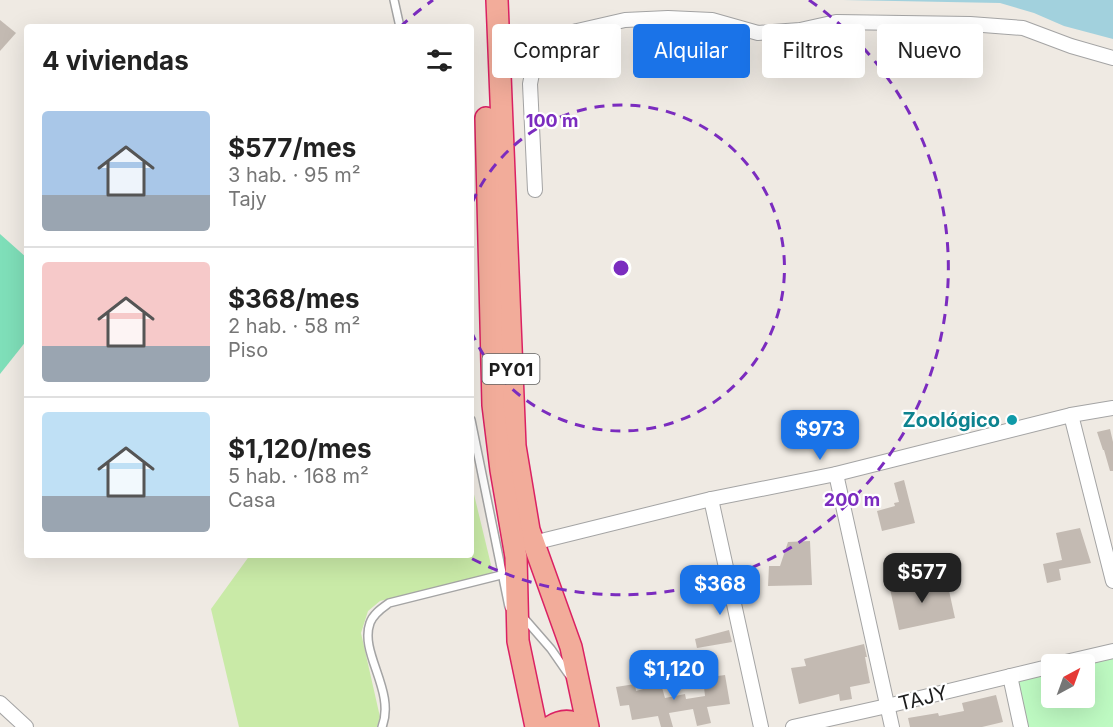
<!DOCTYPE html>
<html lang="es">
<head>
<meta charset="utf-8">
<style>
  :root { --surface:#fff; --page:#f2f2f2; --text:#222; --muted:#767676; --line:#e0e0e0; --accent:#1a73e8 }
  body { margin:0; font-family:Inter,sans-serif; background:var(--page); color:var(--text); height:100vh; display:flex; flex-direction:column; font-size:22px; white-space:nowrap }
  * { box-sizing:border-box; margin:0 }
  p { font-size:20px; color:var(--muted) }
  .icon { flex:none; width:33px; height:33px; fill:none; stroke:currentColor; stroke-width:2; stroke-linecap:round; stroke-linejoin:round }
  .map { position:relative; flex:1; overflow:hidden }
  .details { position:absolute; left:24px; top:24px; width:450px; height:534px; display:flex; flex-direction:column; background:var(--surface); border-radius:6px; box-shadow:0 6px 24px #0002 }
  .details>* { flex:none }
  .banner { position:absolute; left:492px; top:24px; width:531px; height:54px; display:flex; gap:12px }
  .needle { width:39px; rotate:41deg }
  .buttons { position:absolute; left:1041px; top:654px; display:grid; gap:12px }
  .buttons a { display:grid; place-items:center; width:54px; height:54px; border-radius:6px; background:var(--surface); box-shadow:0 6px 24px #0002; font-size:30px }
  .price { position:absolute; translate:-50% -51px; padding:0 14px; border-radius:12px; background:var(--accent); color:#fff; font-size:20px; line-height:39px; filter:drop-shadow(0 2px 3px #0008) }
  .price::after { content:''; position:absolute; left:50%; top:36px; width:18px; height:14px; margin-left:-9px; background:inherit; clip-path:polygon(0 0,100% 0,50% 100%) }
  .price.on { background:#222; color:#fff }
  ul { padding:0; list-style:none }
  li { display:flex; align-items:center; gap:18px; height:150px; padding:0 18px }
  li+li { border-top:2px solid var(--line) }
  li span { display:grid; place-items:center; flex:none; width:168px; height:120px; border-radius:6px; color:#555 }
  li>.icon { margin-inline-start:auto }
  span .icon { width:72px; height:72px; fill:#fffc; stroke-width:1 }
  li b { font-size:26px }
  h2 { display:flex; justify-content:space-between; align-items:center; height:72px; padding:0 18px; font-size:26px }
  .chip { padding:0 21px; border-radius:6px; background:var(--surface); box-shadow:0 6px 24px #0002; font-size:21px; line-height:54px }
  .chip.on { background:var(--accent); color:#fff }
  .map>svg:first-child { display:block }
  .grass { fill:#c9eaa7 }
  .park { fill:#befac2 }
  .pitch { fill:#7fdfb9 }
  .water { fill:#a2d1dd }
  .building { fill:#c3bab2 }
  .lines { fill:none; stroke-linecap:round; stroke-linejoin:round }
  .service-casing { stroke:#a4a4a4; stroke-width:10 }
  .minor-casing { stroke:#a4a4a4; stroke-width:16 }
  .trunk-casing { stroke:#db2163; stroke-width:24 }
  .service { stroke:#fff; stroke-width:7 }
  .minor { stroke:#fff; stroke-width:14 }
  .trunk { stroke:#f2ac9a; stroke-width:21 }
  .ring { fill:none; stroke:#7b2cbf; stroke-width:3; stroke-dasharray:10 8 }
  .culture-dot { fill:#0f9aa8; stroke:#fff; stroke-width:2 }
  .labels { text-anchor:middle; dominant-baseline:central; stroke-width:4.5; stroke-linejoin:round; paint-order:stroke }
  .shield { fill:#fff; stroke:#616161; stroke-width:1.5 }
  .shield-label { font-size:18px; font-weight:bold; fill:#1d1d1d }
  .culture-label { font-size:20px; font-weight:bold; fill:#0d838f; stroke:#fff; text-anchor:end }
  .street-label { font-size:20px; fill:#1d1d1d; stroke:#fff }
  .centre { fill:#7b2cbf; stroke:#fff; stroke-width:3 }
  .ring-label { font-size:18px; text-anchor:middle; font-weight:bold; fill:#7b2cbf; stroke:#fff; stroke-width:4.5; stroke-linejoin:round; paint-order:stroke }
</style>
</head>
<body>
<div class="map">
<svg width="1113" height="727" viewBox="0 0 1113 727">
  <rect width="100%" height="100%" fill="#efeae3"/>
  <path class="grass" d="M471,482L493,573L380,601L368,611L361,633L380,717L377,727H239L211,609L250,555H471Z"/>
  <path class="park" d="M1113,655V727H1026L1014,677L1051,669L1052,698H1084V664Z"/>
  <path class="pitch" d="M0,234L27,258V340L0,374Z"/>
  <path class="water" d="M843,0H1113V39L1064,26L1034,13L1000,3Z"/>
  <g class="building">
    <path d="M0,20L16,33L0,51Z"/>
    <path d="M1110,429L1113,442V471H1110L1104,450H1103L1097,432Z"/>
    <path d="M904,480L915,523L882,531L877,511L895,506L894,503L899,502L894,483Z"/>
    <path d="M1080,528L1091,563L1059,569L1061,580L1047,583L1043,564L1062,560L1056,533Z"/>
    <path d="M810,541L812,585L768,586L769,566H780L788,542Z"/>
    <path d="M946,577L955,618L899,630L890,589Z"/>
    <path d="M729,630L732,642L697,648L695,639Z"/>
    <path d="M864,644L867,657H865L870,683L850,687L852,699L840,701L839,694L799,704L791,668L806,666L804,659Z"/>
    <path d="M691,657L693,677L681,678L678,658Z"/>
    <path d="M725,675L730,704L707,707L711,723L697,726L693,709L669,713L673,727H661L658,716L632,720L629,705L620,706L616,687L635,684L636,691L661,684L665,698L685,694L686,699L705,696L703,678Z"/>
    <path d="M996,695L1003,722L982,727H910L908,718L938,713L939,716L964,711L962,703Z"/>
  </g>
  <g class="lines">
    <g class="service-casing">
      <g id="service">
        <path d="M394,0L400,27"/>
        <path d="M471,420L509,607"/>
        <path d="M524,618L551,649L569,675"/>
        <path d="M382,727C396,691 359,653 370,623C373,614 382,608 389,603L501,575"/>
      </g>
    </g>
    <g class="minor-casing">
      <g id="minor">
        <path d="M535,190L530,84L536,53L546,40L577,31L625,20L668,18L712,20L758,33L800,30L836,22L970,24L1023,28L1071,46L1113,58"/>
        <path d="M1071,415L1113,581"/>
        <path d="M836,474L892,727"/>
        <path d="M711,499L761,727"/>
        <path d="M533,543L711,499L836,474L1071,415L1113,408"/>
        <path d="M1057,664L1113,651"/>
        <path d="M1010,676L1021,727"/>
        <path d="M0,703L26,727"/>
        <path d="M793,727L887,706L1052,666"/>
      </g>
    </g>
    <g class="trunk-casing">
      <g id="trunk">
        <path d="M497,0L515,446L529,530L571,647L588,727"/>
        <path d="M486,118L493,405L501,470L516,557L518,641L536,727"/>
        <path d="M550,727C561,720 571,719 582,727"/>
      </g>
    </g>
    <use href="#service" class="service"/>
    <use href="#minor" class="minor"/>
    <use href="#trunk" class="trunk"/>
  </g>
  <g class="ring">
    <path d="M472 203A163 163 0 1 1 472 333"/>
    <path d="M400 27A327 327 0 0 1 433 0M809 0A327 327 0 0 1 465 555"/>
  </g>
  <circle class="culture-dot" cx="1012" cy="420" r="6"/>
  <g class="labels">
    <rect class="shield" x="482.5" y="354" width="57" height="30" rx="4.5"/>
    <g class="shield-label">
      <text x="511" y="369">PY01</text>
    </g>
    <g class="culture-label">
      <text x="1000" y="420">Zoológico</text>
    </g>
    <g class="street-label">
      <text transform="translate(923 698) rotate(-14)">TAJY</text>
    </g>
  </g>
  <circle cx="621" cy="268" r="9" class="centre"/>
  <g class="ring-label">
    <text x="552" y="127">100 m</text>
    <text x="852" y="506">200 m</text>
  </g>
</svg>
<div class="buttons">
<a><svg class="needle" viewBox="-14 -14 28 28"><path d="M0-13l5 13h-10z" fill="#e53935"/><path d="M0 13l5-13h-10z" fill="#767676"/></svg></a>
</div>
<b class="price" style="left:820px;top:461px">$973</b>
<b class="price on" style="left:922px;top:604px">$577</b>
<b class="price" style="left:720px;top:616px">$368</b>
<b class="price" style="left:674px;top:701px">$1,120</b>
<div class="banner">
<a class="chip">Comprar</a>
<a class="chip on">Alquilar</a>
<a class="chip">Filtros</a>
<a class="chip">Nuevo</a>
</div>
<section class="details">
<h2>4 viviendas<svg class="icon" aria-label="filters" viewBox="0 0 24 24"><path d="M4 7h16M4 17h16"/><circle cx="9" cy="7" r="2"/><circle cx="15" cy="17" r="2"/></svg></h2>
<ul>
<li><span style="background:linear-gradient(#a9c7e8 70%,#9aa5b1 0)"><svg class="icon" aria-label="home" viewBox="0 0 24 24"><path d="M3 11l9-7 9 7M6 9v11h12V9"/></svg></span><div><b>$577/mes</b><p>3 hab. · 95 m²</p><p>Tajy</p></div></li>
<li><span style="background:linear-gradient(#f6c9c9 70%,#9aa5b1 0)"><svg class="icon" aria-label="home" viewBox="0 0 24 24"><path d="M3 11l9-7 9 7M6 9v11h12V9"/></svg></span><div><b>$368/mes</b><p>2 hab. · 58 m²</p><p>Piso</p></div></li>
<li><span style="background:linear-gradient(#bfe0f5 70%,#9aa5b1 0)"><svg class="icon" aria-label="home" viewBox="0 0 24 24"><path d="M3 11l9-7 9 7M6 9v11h12V9"/></svg></span><div><b>$1,120/mes</b><p>5 hab. · 168 m²</p><p>Casa</p></div></li>
</ul>
</section>
</div>
</body>
</html>
